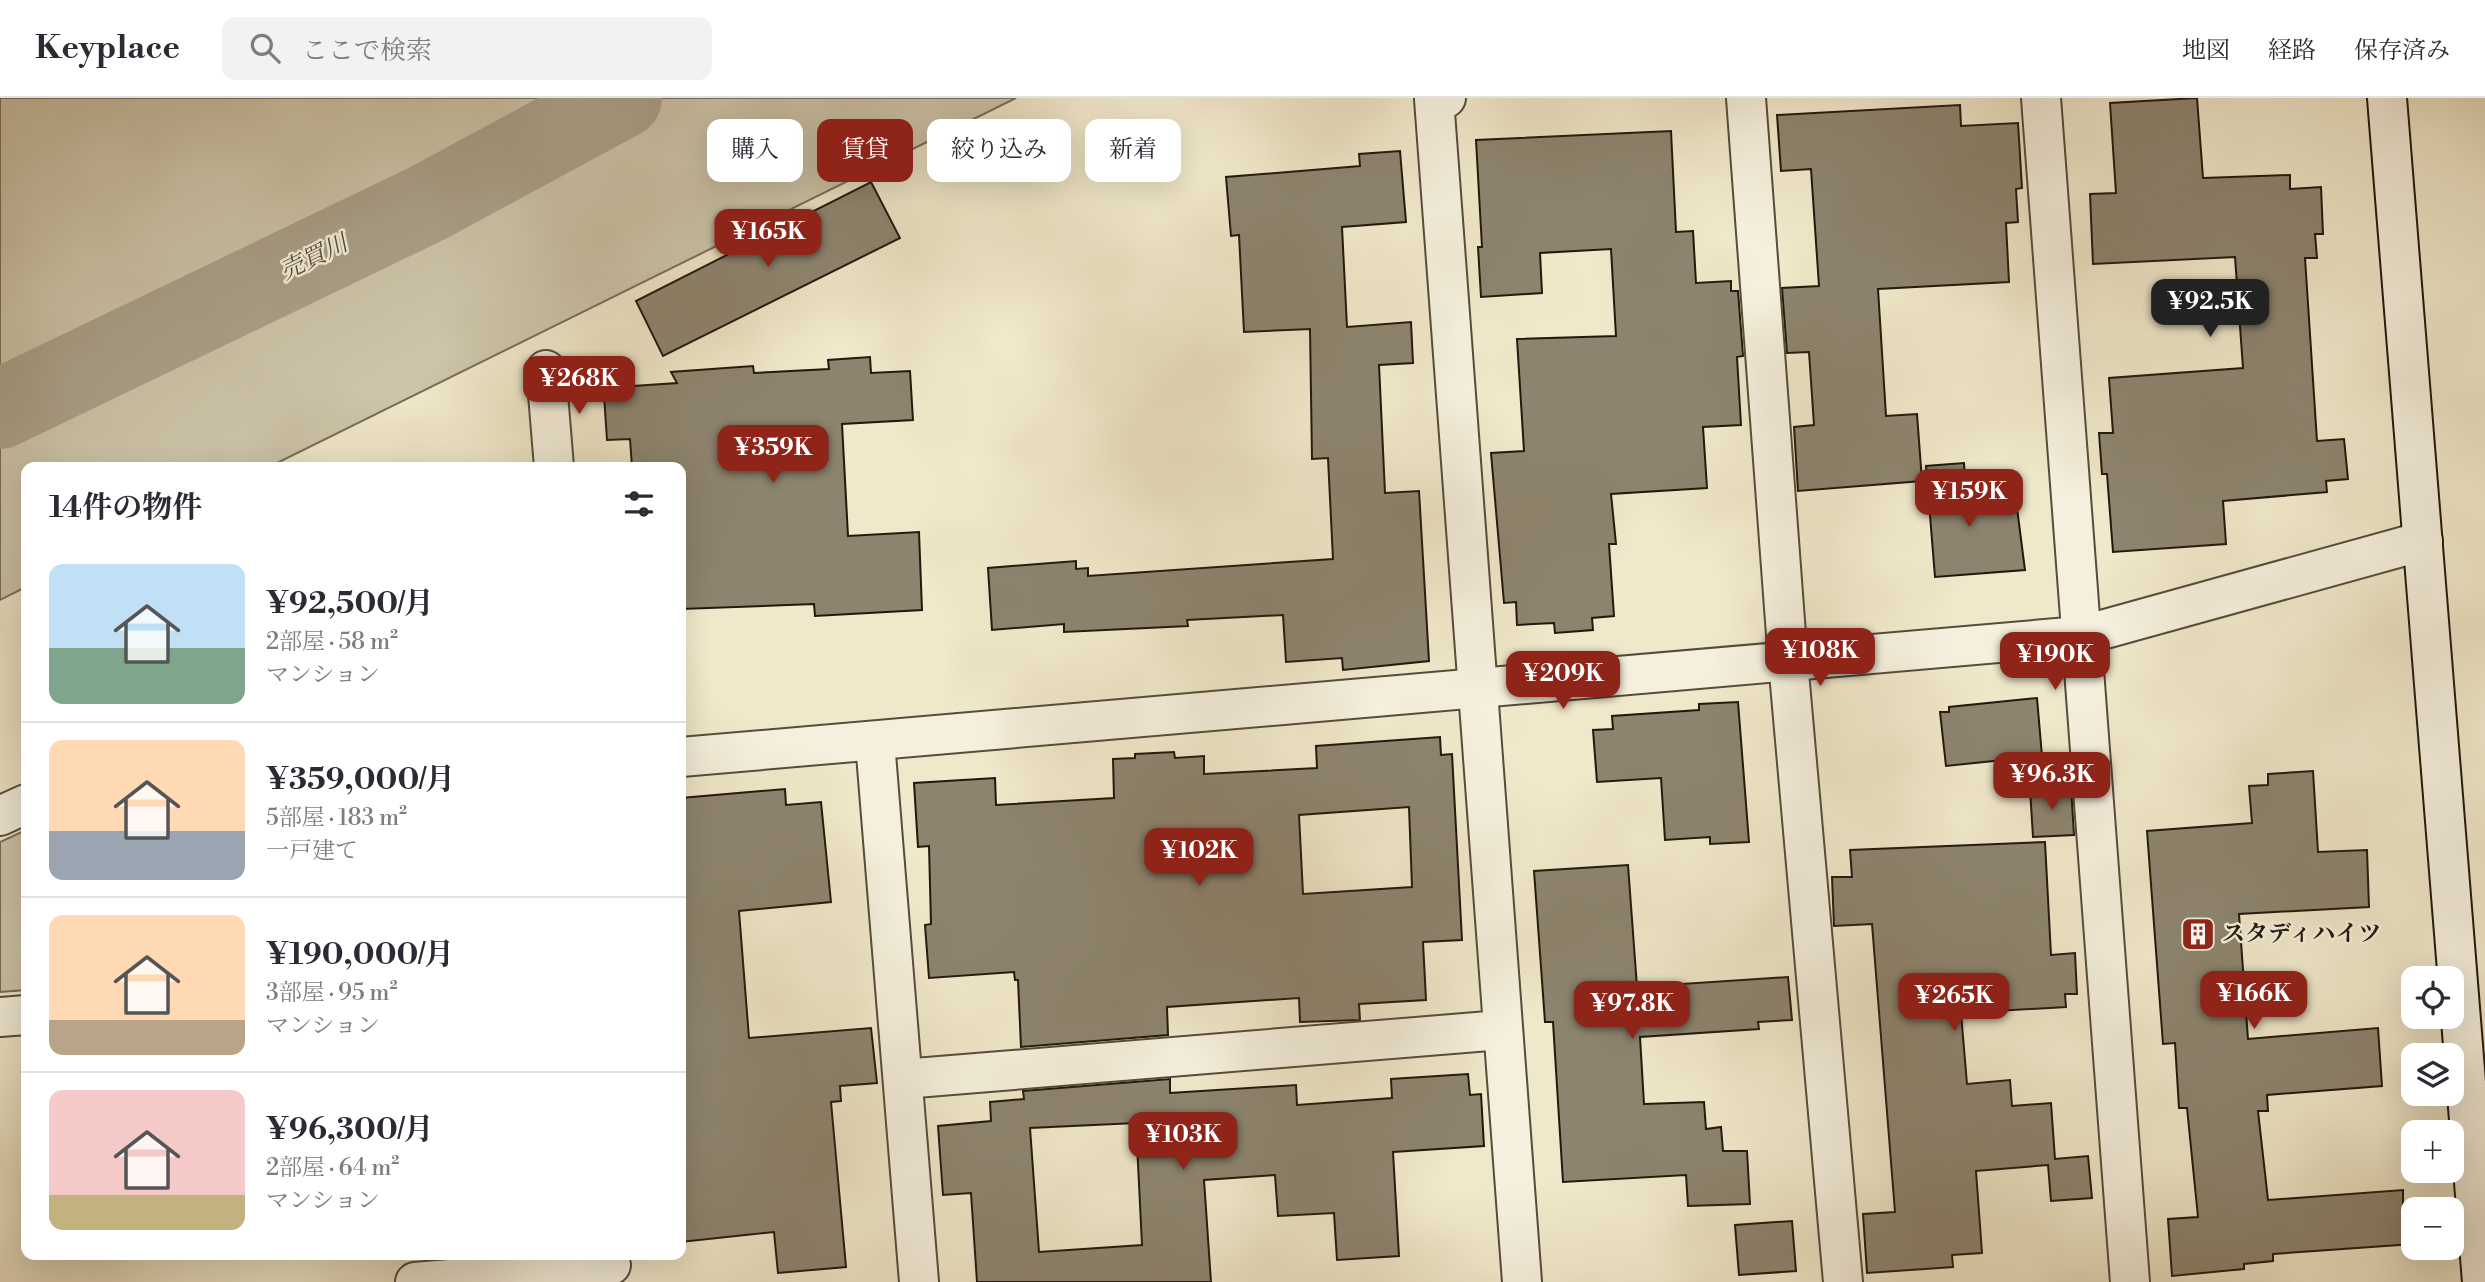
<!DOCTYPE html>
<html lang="ja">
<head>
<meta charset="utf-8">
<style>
  :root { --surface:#fff; --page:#f2f2f3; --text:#2b2b33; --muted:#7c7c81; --line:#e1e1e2; --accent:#8f2418 }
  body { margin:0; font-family:"Libre Bodoni","Noto Serif JP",serif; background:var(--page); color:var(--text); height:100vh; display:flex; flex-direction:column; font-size:26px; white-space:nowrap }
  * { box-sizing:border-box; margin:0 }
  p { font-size:23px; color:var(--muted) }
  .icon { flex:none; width:38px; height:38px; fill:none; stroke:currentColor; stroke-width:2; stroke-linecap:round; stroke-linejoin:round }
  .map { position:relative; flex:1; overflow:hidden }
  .details { position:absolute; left:21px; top:364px; width:665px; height:798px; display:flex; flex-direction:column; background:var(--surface); border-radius:14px; box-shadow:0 7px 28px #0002 }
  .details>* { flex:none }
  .hud { position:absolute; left:707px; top:21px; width:665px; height:63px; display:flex; gap:14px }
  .controls { position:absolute; left:2401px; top:868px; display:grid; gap:14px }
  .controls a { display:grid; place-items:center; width:63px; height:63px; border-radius:14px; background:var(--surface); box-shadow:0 7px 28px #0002; font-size:35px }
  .price { position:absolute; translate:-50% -60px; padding:0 16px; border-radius:14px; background:var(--accent); color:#fff; font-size:23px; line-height:46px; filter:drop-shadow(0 2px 4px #0008) }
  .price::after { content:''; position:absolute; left:50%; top:42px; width:21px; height:16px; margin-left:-10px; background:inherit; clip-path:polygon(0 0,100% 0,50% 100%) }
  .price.active { background:#222; color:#fff }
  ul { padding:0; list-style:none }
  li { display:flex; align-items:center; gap:21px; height:175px; padding:0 28px }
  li+li { border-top:2px solid var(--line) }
  li span { display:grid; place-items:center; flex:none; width:196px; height:140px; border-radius:14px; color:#555 }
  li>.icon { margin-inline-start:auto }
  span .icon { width:84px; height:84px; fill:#fffc; stroke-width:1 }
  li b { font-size:30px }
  h2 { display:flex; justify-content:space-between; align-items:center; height:84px; padding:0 28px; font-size:30px }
  .pill { padding:0 24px; border-radius:14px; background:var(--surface); box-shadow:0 7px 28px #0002; font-size:24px; line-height:63px }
  .pill.active { background:var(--accent); color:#fff }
  header { display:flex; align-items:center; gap:42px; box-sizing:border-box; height:98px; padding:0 35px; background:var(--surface); border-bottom:2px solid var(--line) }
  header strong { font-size:33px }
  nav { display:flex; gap:38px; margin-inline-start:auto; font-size:24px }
  .search { width:490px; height:63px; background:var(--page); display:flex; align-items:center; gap:18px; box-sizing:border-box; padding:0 24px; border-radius:14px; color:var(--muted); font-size:26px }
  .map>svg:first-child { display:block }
  .green { fill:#cdc5aa; stroke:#786e5c; stroke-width:2 }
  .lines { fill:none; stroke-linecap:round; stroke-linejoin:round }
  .river { stroke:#aaa18a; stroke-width:80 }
  .building { fill:#8d846f; stroke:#22180d; stroke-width:2; fill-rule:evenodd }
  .street-casing { stroke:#564c3c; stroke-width:42 }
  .secondary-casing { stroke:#22180d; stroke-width:42 }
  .street { stroke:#f5f0dd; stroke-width:38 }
  .secondary { stroke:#f5f0dd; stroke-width:38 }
  .labels { text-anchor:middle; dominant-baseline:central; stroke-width:5; stroke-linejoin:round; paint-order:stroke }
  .poi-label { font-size:23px; font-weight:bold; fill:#22180d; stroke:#f5f0dd; text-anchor:start }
  .water-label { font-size:24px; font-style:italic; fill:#584f3f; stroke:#f5f0dd }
</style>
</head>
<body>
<header>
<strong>Keyplace</strong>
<div class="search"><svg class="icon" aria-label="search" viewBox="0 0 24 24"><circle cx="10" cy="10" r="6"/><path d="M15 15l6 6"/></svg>ここで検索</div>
<nav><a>地図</a><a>経路</a><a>保存済み</a></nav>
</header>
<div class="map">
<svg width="2485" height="1184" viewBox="0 0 2485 1184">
  <rect width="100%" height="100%" fill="#f0e8ca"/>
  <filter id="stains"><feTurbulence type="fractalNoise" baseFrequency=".00286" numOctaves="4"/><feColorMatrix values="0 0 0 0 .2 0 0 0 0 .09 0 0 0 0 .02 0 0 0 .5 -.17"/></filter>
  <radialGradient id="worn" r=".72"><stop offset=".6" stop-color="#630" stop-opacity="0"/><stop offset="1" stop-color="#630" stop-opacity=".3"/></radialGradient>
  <g class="green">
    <path d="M0,0H1016L269,369H26V489L0,502Z"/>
    <path d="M26,732V892L0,894V744Z"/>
  </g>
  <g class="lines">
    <path class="river" d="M0,311L428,105L622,0"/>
  </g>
  <g class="building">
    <path d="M2197,0L2203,80L2290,77V91L2321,89L2323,136H2315L2317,160H2305L2317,343L2344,341L2348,381L2326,383L2327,394L2223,403L2226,446L2113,454L2107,376H2102L2099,335H2113L2109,280L2243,270L2235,159L2093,166L2090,96L2116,95L2110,5Z"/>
    <path d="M1960,7L1961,28L2018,25L2022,90L2016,91L2018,124L2006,125L2009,184L1878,191L1886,318L1917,316L1922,383L1798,393L1794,329L1814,327L1809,254L1787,255L1782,190L1819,188L1811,71L1781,73L1777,17Z"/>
    <path d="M1671,33L1676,134L1693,133L1696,185L1731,183V193H1738L1743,258L1737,259L1741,327L1703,329L1707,390L1611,396L1616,446H1609L1614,518L1592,520L1593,532L1555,535L1554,525L1517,527L1516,504L1504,505L1491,355L1524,353L1517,241L1616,238L1611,151L1540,155L1542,195L1481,199L1478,149H1482L1476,42Z"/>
    <path d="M1400,53L1406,124L1342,129L1347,229L1411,224L1413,265L1379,267L1385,395L1419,393L1429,563L1343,572L1342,560L1286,564L1283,517L1187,522L1188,528L1064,534V526L992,532L988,470L1076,463V471L1088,470V478L1333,461L1328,360L1312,361L1310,231L1244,234L1239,137L1231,138L1226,79L1360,68L1359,56Z"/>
    <path d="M871,84L900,140L663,258L636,203Z"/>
    <path d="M870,259L871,275L910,273L913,322L842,326L848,438L919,434L922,512L815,518L814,506L681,511V369H632L630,341L607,342L604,297H620L619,289L677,285L671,274L753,268L754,275L829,271L828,262Z"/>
    <path d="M1964,365L1967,414L2017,410L2025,472L1935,479L1926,368Z"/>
    <path d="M2037,600L2042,658L1946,668L1940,614H1949V609Z"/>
    <path d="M1738,604L1749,744L1710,746V739L1665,742L1661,680L1597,684L1593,632L1613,631L1612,618L1699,612V606Z"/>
    <path d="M1440,639L1441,657L1452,656L1462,842L1423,844L1426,902L1359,906L1360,922L1300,924L1299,900L1167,909L1168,937L1021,949L1018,882H1015L1014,874L929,880L925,827L931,826L929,748L918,749L914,685L995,680L996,707L1114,700L1113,661L1135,660V656L1174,654L1175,660L1204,658V676L1317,670L1316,648ZM1409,709L1412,789L1303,796L1299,717Z"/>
    <path d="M2313,673L2318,754L2367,752L2369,809L2239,816L2248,941L2378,930L2382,988L2267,997L2268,1013H2258L2268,1102L2403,1092V1109L2413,1108V1146L2273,1156V1163L2244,1166V1171L2172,1178L2168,1121L2198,1119L2187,1010H2179L2175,945L2163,946L2147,733L2252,725L2249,688L2268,687V676Z"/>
    <path d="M2071,689L2074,737L2033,739L2030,691Z"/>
    <path d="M785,691L786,707L821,704L831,804L739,813L749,940L871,930L877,985L840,988L841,1003L831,1004L846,1169L778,1175L774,1134L681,1144V700Z"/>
    <path d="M2045,744L2051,857L2075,855L2077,896H2065L2066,909L1961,915L1967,986L2010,982L2012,1008L2051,1005L2055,1061L2088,1058L2092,1100L2051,1103L2048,1067L1976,1073L1982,1155L1952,1157L1953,1169L1867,1175L1863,1116L1895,1114L1872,826L1834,828L1832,779H1852L1850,752Z"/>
    <path d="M1628,767L1637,889L1788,879L1792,922L1758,924L1759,931L1640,939L1644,1006L1704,1004L1706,1031L1721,1029L1723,1053H1747L1750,1106L1688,1108L1686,1077L1563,1084L1553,924H1545L1534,773Z"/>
    <path d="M1468,976L1470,997L1481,996L1484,1048L1393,1054L1399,1158L1337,1162L1334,1115L1278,1118L1275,1077L1204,1082L1211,1184H977L971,1095L943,1097L938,1028L991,1023L990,1004L1024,1001L1023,993L1170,981V995L1296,987L1297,1007L1392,1000L1391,981ZM1136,1025L1142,1147L1039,1154L1030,1030Z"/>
    <path d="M1792,1123L1796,1173L1739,1177L1735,1127Z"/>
  </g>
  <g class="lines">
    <g class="street-casing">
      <g id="street">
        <path d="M1446,0L1434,1L1522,1184"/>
        <path d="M1746,0L1788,563L1843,1184"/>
        <path d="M2041,0L2130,1184"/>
        <path d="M546,272L554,369"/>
        <path d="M875,644L919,1184"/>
        <path d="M681,659L2080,538L2423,443"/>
        <path d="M0,718L26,706"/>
        <path d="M0,919L26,917"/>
        <path d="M903,981L1501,932"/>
        <path d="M415,1184L611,1167"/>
      </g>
    </g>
    <g class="secondary-casing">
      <path id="secondary" d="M2387,0L2482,1184"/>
    </g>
    <use href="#street" class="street"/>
    <use href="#secondary" class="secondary"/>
  </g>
  <defs>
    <g id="building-square" transform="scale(1.75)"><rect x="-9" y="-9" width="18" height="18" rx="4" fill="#8f2418" stroke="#f5f0dd"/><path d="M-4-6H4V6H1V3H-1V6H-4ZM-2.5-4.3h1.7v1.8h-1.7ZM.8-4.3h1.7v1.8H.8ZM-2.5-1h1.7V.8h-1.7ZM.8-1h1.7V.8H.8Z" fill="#fff"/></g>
  </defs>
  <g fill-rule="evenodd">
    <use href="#building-square" x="2198" y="836"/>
  </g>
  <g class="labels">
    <g class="poi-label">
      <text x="2222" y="836">スタディハイツ</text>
    </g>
    <g class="water-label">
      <text transform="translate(314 160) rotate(-26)">売買川</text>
    </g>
  </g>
  <rect width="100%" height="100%" filter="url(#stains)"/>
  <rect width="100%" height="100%" fill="url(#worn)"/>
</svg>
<div class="controls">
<a><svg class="icon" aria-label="locate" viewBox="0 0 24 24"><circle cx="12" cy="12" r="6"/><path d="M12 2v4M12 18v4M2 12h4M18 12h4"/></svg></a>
<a><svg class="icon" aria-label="layers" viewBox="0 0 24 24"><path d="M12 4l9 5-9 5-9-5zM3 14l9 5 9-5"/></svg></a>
<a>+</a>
<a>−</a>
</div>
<b class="price" style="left:768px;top:171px">¥165K</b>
<b class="price active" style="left:2210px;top:241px">¥92.5K</b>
<b class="price" style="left:579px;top:318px">¥268K</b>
<b class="price" style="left:773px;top:387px">¥359K</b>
<b class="price" style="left:1969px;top:431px">¥159K</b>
<b class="price" style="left:1820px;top:590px">¥108K</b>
<b class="price" style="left:2055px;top:594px">¥190K</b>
<b class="price" style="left:1563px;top:613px">¥209K</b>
<b class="price" style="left:2052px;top:714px">¥96.3K</b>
<b class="price" style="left:1199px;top:790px">¥102K</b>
<b class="price" style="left:2254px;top:933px">¥166K</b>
<b class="price" style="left:1954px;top:935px">¥265K</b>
<b class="price" style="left:1632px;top:943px">¥97.8K</b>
<b class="price" style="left:1183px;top:1074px">¥103K</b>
<div class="hud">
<a class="pill">購入</a>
<a class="pill active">賃貸</a>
<a class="pill">絞り込み</a>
<a class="pill">新着</a>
</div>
<section class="details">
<h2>14件の物件<svg class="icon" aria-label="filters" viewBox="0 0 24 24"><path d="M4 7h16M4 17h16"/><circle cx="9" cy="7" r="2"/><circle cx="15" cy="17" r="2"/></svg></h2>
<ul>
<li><span style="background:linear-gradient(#bfe0f5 60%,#7fa58c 0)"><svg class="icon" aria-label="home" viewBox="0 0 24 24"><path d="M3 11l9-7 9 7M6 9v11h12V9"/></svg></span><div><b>¥92,500/月</b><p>2部屋 · 58 m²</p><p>マンション</p></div></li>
<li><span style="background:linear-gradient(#ffd9b3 65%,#9aa5b1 0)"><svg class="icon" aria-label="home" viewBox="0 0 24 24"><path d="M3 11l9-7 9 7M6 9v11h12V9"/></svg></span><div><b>¥359,000/月</b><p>5部屋 · 183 m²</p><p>一戸建て</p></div></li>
<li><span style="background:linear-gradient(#ffd9b3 75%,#b9a48a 0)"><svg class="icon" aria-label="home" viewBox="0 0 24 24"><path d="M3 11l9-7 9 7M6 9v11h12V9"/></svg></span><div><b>¥190,000/月</b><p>3部屋 · 95 m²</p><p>マンション</p></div></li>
<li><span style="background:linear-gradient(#f6c9c9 75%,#c2b280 0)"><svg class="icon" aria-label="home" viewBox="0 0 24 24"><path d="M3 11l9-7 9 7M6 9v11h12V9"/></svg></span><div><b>¥96,300/月</b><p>2部屋 · 64 m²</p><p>マンション</p></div></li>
</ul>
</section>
</div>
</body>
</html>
